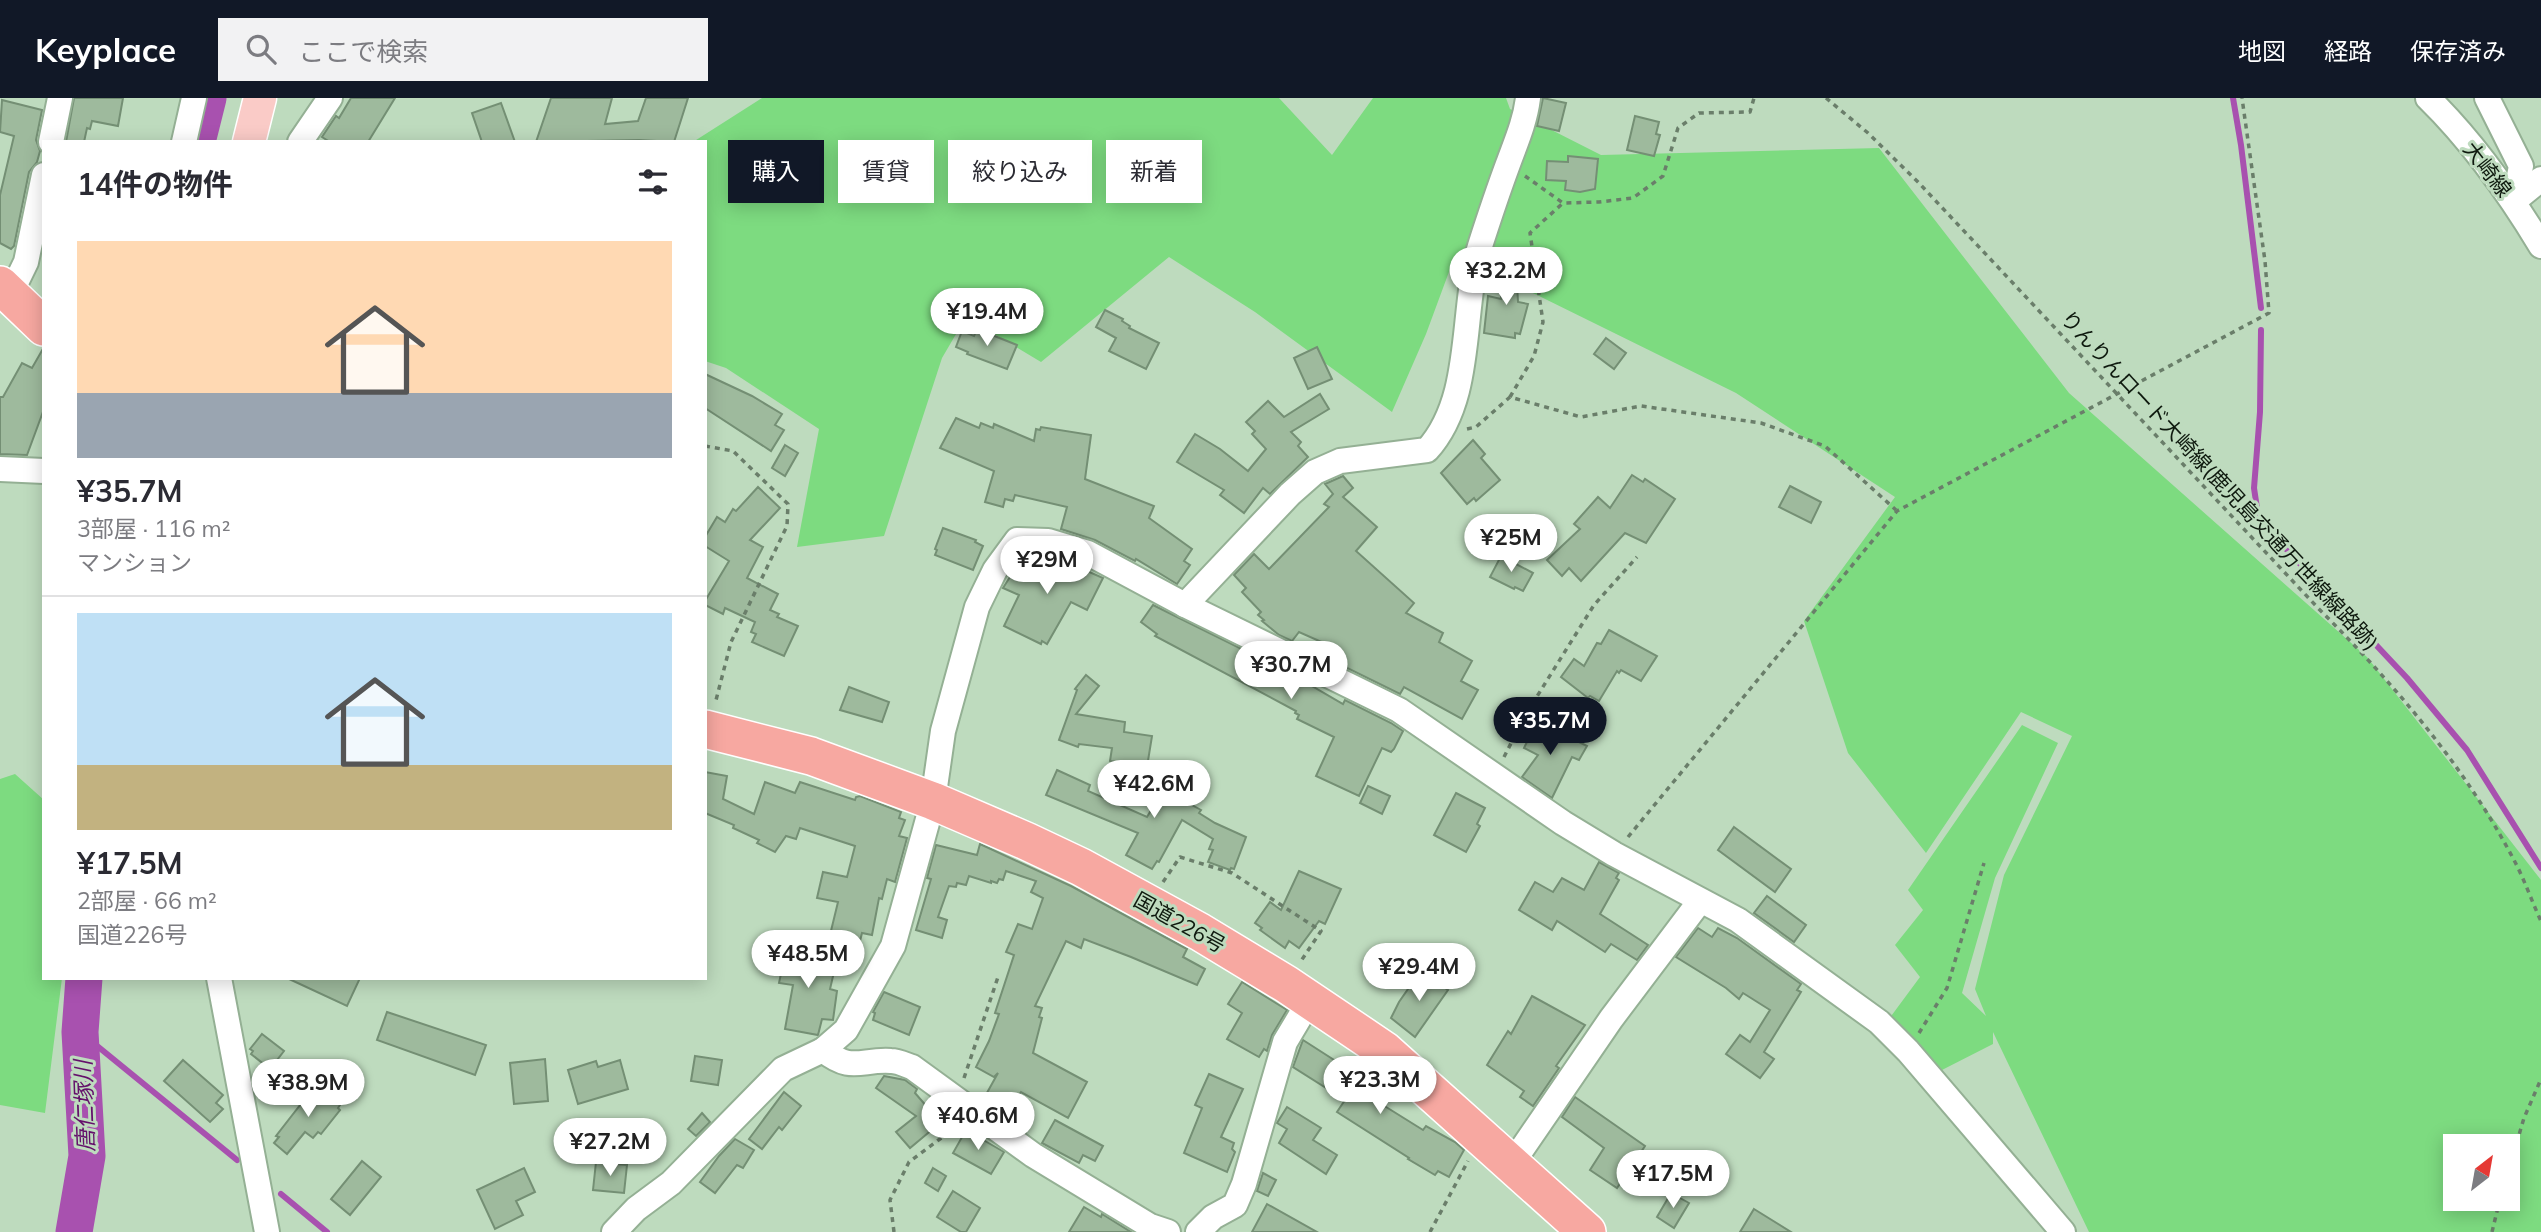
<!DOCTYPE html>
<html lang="ja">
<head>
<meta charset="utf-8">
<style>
  :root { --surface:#fff; --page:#f2f2f3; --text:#2b2b33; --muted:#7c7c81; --line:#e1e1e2; --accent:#111827 }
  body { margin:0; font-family:Mulish,"Noto Sans JP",sans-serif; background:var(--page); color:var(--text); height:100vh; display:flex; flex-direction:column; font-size:26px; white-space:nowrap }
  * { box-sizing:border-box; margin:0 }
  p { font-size:23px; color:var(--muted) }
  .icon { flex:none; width:38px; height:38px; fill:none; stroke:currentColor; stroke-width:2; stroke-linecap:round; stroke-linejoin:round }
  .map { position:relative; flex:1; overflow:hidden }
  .drawer { position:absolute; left:42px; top:42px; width:665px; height:840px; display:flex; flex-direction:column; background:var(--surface); border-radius:0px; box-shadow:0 4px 18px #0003 }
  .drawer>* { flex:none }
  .hud { position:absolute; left:728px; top:42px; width:665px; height:63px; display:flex; gap:14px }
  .needle { width:46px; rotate:31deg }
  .tools { position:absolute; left:2443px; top:1036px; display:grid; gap:14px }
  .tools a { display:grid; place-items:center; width:77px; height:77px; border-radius:0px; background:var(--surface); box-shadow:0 4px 18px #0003; font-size:35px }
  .price { position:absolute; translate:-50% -60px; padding:0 16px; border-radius:24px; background:#fff; color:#222; font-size:23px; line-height:46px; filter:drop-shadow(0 2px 4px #0008) }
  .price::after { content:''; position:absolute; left:50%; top:42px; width:21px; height:16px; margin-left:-10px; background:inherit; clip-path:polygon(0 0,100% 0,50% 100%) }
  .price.on { background:var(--accent); color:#fff }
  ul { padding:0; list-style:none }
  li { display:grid; align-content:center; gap:14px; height:371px; padding:0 35px }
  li+li { border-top:2px solid var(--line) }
  li span { display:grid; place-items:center; height:217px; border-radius:0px; color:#555 }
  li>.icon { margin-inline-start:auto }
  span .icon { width:126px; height:126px; fill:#fffc; stroke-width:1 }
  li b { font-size:30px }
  h2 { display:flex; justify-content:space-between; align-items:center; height:84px; padding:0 35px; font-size:30px }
  .tag { padding:0 24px; border-radius:0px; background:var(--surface); box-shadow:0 4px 18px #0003; font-size:24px; line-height:63px }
  .tag.on { background:var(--accent); color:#fff }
  header { display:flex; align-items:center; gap:42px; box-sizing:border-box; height:98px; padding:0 35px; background:var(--accent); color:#fff }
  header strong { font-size:33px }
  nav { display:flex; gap:38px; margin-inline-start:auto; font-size:24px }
  .search { width:490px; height:63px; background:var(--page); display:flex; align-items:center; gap:18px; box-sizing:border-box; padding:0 24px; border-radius:0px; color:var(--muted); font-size:26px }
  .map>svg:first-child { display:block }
  .green { fill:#7ddb80; fill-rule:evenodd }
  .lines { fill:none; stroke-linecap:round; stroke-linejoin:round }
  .stream { stroke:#a851af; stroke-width:6 }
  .river { stroke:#a851af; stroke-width:37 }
  .building { fill:#9eba9d; stroke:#748f74; stroke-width:2 }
  .minor-casing { stroke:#94b094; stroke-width:28 }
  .major-casing { stroke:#fff; stroke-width:35 }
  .highway-casing { stroke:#fff; stroke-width:40 }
  .path { stroke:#6a7e6a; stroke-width:3.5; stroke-dasharray:5 5; stroke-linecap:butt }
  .minor { stroke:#fff; stroke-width:24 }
  .major { stroke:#facbc7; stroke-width:32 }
  .highway { stroke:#f7a8a1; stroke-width:37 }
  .labels { text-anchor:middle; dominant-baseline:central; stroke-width:6; stroke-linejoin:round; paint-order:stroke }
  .street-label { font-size:21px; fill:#0e190e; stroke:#bedbbe }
  .water-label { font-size:23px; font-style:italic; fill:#64116b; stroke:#bedbbe }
</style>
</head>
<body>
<header>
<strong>Keyplace</strong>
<div class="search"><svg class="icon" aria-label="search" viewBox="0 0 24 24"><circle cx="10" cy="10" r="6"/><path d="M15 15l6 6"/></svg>ここで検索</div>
<nav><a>地図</a><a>経路</a><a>保存済み</a></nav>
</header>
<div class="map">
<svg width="2541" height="1134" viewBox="0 0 2541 1134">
  <rect width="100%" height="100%" fill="#bedbbe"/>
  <g class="green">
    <path d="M762,0H1279L1332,57L1373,0H1506L1510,11L1601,57L1879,50L2069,295L2367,559L2541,782V1134H2089L1993,934V946L1940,973L1886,925L1920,879L1895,847L1923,812L1908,792L2022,627L2058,645L1995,780L1962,895L1986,918L1975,891L2004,777L2072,638L2021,614L1926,755L1848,655L1804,523L1895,399L1736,295L1535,196L1453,163L1426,236L1392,314L1255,214L1169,159L1041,264L966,219L942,260L884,438L797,449L819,331L726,270L705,263V44H693ZM2455,1048H2508V1101H2455Z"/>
    <path d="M15,676L44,702V880H62L45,1015L0,1007V681Z"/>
  </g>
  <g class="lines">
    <g class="stream">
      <path d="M2233,0L2241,47L2261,210"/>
      <path d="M2261,232L2260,314L2254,390L2258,417L2274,438L2407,580L2467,652L2541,770"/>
      <path d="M80,934L237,1062"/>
      <path d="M281,1096L327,1134"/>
    </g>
    <g class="river">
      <path d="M197,44L208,0"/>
      <path d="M74,1134L87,1058L80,934L84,880"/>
    </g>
  </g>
  <g class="building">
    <path d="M74,0H123L118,28L92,23L90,31L87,30L84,44H66Z"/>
    <path d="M351,0H395L368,44H330L322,39L336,18L339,20Z"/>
    <path d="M551,0H612L605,26L638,23L646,0H688L674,44L639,42L536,44Z"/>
    <path d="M1543,0L1566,5L1559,33L1537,28Z"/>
    <path d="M2,2L42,12L36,42L40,53L37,64L29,74L14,148L11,151L0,145V97L14,38L0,34Z"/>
    <path d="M501,5L515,44H482L472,15Z"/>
    <path d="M1635,18L1659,24L1656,36L1660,37L1654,58L1627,52Z"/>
    <path d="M1568,58L1598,61L1595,91L1580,94L1565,92L1566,83L1546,82L1547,63L1568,64Z"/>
    <path d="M1516,167L1518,204L1528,206L1520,236L1515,235V240L1484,235L1488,198L1501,201V168Z"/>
    <path d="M1105,212L1123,221L1122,223L1130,228L1129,230L1159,245L1146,271L1109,253L1116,240L1096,229Z"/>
    <path d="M977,231L1017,247L1007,271L967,256L968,254L956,249L962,233L974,238Z"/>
    <path d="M1606,240L1626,255L1614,271L1594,256Z"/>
    <path d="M44,249V311L27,357L0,356V299H3L22,265L32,270Z"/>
    <path d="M1317,249L1332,281L1308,291L1294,260Z"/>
    <path d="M705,276L752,298L782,316L775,327L784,332L771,353L705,310Z"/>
    <path d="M1320,296L1329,311L1291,334L1301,344L1298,348L1308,359L1270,396L1263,390L1244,415L1220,397L1224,392L1177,364L1195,336L1220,351L1248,373L1266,351L1252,336L1255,333L1246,324L1268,303L1284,319Z"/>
    <path d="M956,320L979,330L981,325L993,330L994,326L1034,343L1036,331L1040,332L1041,329L1091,337L1085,381L1154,408L1149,420L1192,451L1184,463L1190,467L1177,486L1136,461L1135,463L1095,442L1061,431L1067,409L1015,397L1013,403L1005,401L1003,409L985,404L994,373L940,350Z"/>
    <path d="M1473,342L1485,356L1481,360L1500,382L1476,403L1474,400L1467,406L1441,375Z"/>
    <path d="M785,347L798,355L785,378L772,370Z"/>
    <path d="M1632,377L1643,384L1645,381L1675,401L1646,445L1625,435L1581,483L1569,470L1562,478L1547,462L1580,431L1574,426L1598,399L1610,410Z"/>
    <path d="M1343,378L1353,390L1343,399L1377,429L1356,453L1414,505L1406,515L1443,535L1439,544L1472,563L1461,583L1478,592L1462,621L1404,589L1400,596L1337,565L1342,553L1299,534L1292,543L1279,537L1262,523L1264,522L1258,517L1261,514L1242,494L1246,490L1234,477L1254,456L1269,471L1329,409L1324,406L1333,396L1325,386Z"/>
    <path d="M1790,388L1821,404L1811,425L1779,409Z"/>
    <path d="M758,389L780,410L750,442L763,449L747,480L778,496L770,512L779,516L777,519L798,528L784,558L752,544L756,536L751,534L755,524L725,510L723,516L705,507V503L729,463L705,448V439L717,419L725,424L733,411L736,413Z"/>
    <path d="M943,430L976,442L975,444L983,448L973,472L935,457L937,452L935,451Z"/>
    <path d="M1024,457L1036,458L1065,472L1069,465L1103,480L1087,512L1071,504L1047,546L1042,543L1041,546L1004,528L1019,497L1003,490Z"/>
    <path d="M1501,458L1533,475L1523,493L1515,489L1514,491L1490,479Z"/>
    <path d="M1153,507L1286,573L1343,606L1345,602L1391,625L1403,633L1394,651L1391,654L1382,650L1359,698L1316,678L1334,639L1297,621L1299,617L1295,615L1296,613L1155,538L1157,536L1141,524Z"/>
    <path d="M1609,532L1657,558L1641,583L1621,572L1619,575L1617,573L1599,603L1590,598L1588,600L1561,579L1574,561L1584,568L1597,545L1601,546Z"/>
    <path d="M1086,577L1099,588L1076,616L1125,624L1124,634L1152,638L1147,669L1110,663L1112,650L1079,646L1078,649L1059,642L1077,592L1075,591Z"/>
    <path d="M849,589L889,604L882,624L840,612Z"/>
    <path d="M1537,623L1587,648L1579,662L1572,659L1552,700L1522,679L1538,657L1524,650Z"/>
    <path d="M1057,672L1090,687L1088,693L1147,719L1168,684L1182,691L1190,677L1204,684L1192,707L1201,712L1199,715L1215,725L1246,739L1234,771L1231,770L1230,772L1208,764L1213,752L1209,751L1213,741L1182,722L1159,764L1157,763L1152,771L1126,757L1138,735L1046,697Z"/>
    <path d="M705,674L727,678L723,701L754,716L765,684L795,695L800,684L855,702L856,699L860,698L901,714L899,720L905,722L899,738L907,740L895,784L887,781L882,801L879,800L872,837L862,835L860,843L830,837L838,804L817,800L823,774L847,779L855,748L800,730L796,741L786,738L775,754L757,745L759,742L733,730L734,727L705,715Z"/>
    <path d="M1368,688L1390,698L1382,716L1360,705Z"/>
    <path d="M1456,695L1485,710L1477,726L1480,728L1466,754L1434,737Z"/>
    <path d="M1734,729L1791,771L1775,794L1718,752Z"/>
    <path d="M980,746L1071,788L1187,851L1183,859L1205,871L1197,887L1131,859L1084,841L1081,850L1066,843L1035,908L1042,910L1039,919L1042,920L1033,955L1087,984L1068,1020L1021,994L1005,1018L983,1002L998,975L994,979L976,969L989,943L999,916L995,915L1014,857L1006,854L1018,826L1032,831L1043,800L1031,794L1036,783L1006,773L1003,782L999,781L997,785L991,783V785L969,778L966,787L957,785L956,789L949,788L938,819L947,822L942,840L916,832L931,781L927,780L936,747L977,757Z"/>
    <path d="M1599,764L1619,775L1616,780L1619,782L1600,816L1648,847L1637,862L1611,846L1605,854L1557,823L1552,832L1519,812L1535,784L1553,794L1562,780L1584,792Z"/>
    <path d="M1299,773L1341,791L1325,826L1319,823L1299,850L1289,843L1285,850L1260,832L1262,830L1255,825L1270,804L1281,812Z"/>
    <path d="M1767,798L1806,827L1794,844L1754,815Z"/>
    <path d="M1698,830L1712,839L1718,830L1737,840L1801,886L1797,892L1801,894L1764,954L1774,961L1760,980L1726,956L1740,937L1750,944L1770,912L1743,895L1739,901L1726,890L1676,859Z"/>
    <path d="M787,848L831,857L827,873L834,874L830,891L837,893L833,922L822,921L818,937L785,931L793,887L779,885Z"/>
    <path d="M1422,871L1440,883L1439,886L1448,892L1415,939L1391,920L1399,904Z"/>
    <path d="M287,880H360L347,908Z"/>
    <path d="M1242,884L1287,912L1272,937L1267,953L1264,951L1259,959L1227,941L1242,915L1228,906Z"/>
    <path d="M884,894L920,909L909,937L873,922L875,915L873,914Z"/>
    <path d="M1532,898L1585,927L1556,968L1559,970L1533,1008L1520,999L1524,993L1487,967L1508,933L1511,936Z"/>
    <path d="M387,914L486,947L475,977L377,942Z"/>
    <path d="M262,936L284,953L270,971L251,956L253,953L250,951Z"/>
    <path d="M1303,942L1345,969L1338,979L1423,1032L1426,1028L1455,1044L1464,1052L1449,1079L1438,1073L1435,1077L1408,1061L1409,1060L1337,1014L1345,1002L1293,969Z"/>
    <path d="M695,958L722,962L718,987L691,983Z"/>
    <path d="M545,961L548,1003L514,1006L510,965Z"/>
    <path d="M183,962L223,997L216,1005L223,1011L210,1024L164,983Z"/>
    <path d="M620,962L628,991L578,1006L568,972L596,963L598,969Z"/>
    <path d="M1209,976L1243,991L1221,1039L1234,1045L1232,1051L1235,1054L1227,1074L1184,1055L1202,1010L1195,1007Z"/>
    <path d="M884,978L905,982L917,991L915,995L948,1033L944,1038L934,1030L910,1050L896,1034L916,1018L876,990Z"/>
    <path d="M315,988L340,1007L338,1010L340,1012L321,1036L318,1034L313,1040L305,1034L287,1056L274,1045L279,1039L276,1038Z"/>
    <path d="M784,994L801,1008L782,1032L779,1029L762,1051L749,1041Z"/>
    <path d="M1575,999L1645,1048L1617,1090L1590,1072L1604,1050L1562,1019Z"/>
    <path d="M1287,1009L1321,1030L1313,1042L1337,1057L1326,1076L1279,1045L1287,1031L1277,1025Z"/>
    <path d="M702,1015L710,1024L696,1038L688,1031Z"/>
    <path d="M1055,1022L1103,1048L1095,1063L1083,1057L1079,1065L1042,1045Z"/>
    <path d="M966,1032L1004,1054L991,1076L953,1055Z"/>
    <path d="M735,1041L754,1052L743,1070L737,1067L715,1095L700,1084L719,1058Z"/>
    <path d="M362,1063L381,1079L350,1117L331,1101Z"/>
    <path d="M596,1064L627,1067L624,1095L593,1092Z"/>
    <path d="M524,1070L535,1094L516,1103L523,1117L495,1131L477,1092Z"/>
    <path d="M933,1070L946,1078L938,1093L925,1085Z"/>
    <path d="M1263,1075L1276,1082L1268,1098L1257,1093Z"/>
    <path d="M953,1093L980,1110L966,1134H961L937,1119Z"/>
    <path d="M1671,1095L1689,1105L1674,1130L1657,1119Z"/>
    <path d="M1267,1106L1317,1134H1252Z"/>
    <path d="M1084,1109L1101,1119L1102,1116L1131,1134H1069Z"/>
    <path d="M1754,1111L1791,1134H1740Z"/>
  </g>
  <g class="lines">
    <g class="minor-casing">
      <g id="minor">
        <path d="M2428,0C2472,43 2509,95 2541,148"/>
        <path d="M2487,0L2521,68L2514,103"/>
        <path d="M51,44L60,0"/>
        <path d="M184,44L194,0"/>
        <path d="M300,44L330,0"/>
        <path d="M2514,103L2541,81"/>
        <path d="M10,197L26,164L44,77"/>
        <path d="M0,371L44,373"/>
        <path d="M1185,507L1290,396L1315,374L1340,363L1427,352C1475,299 1460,213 1480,148C1489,120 1498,93 1508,66C1516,44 1525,24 1528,0"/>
        <path d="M219,880L267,1134"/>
        <path d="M823,952C852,975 860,961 891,963C898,963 906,967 912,969L1033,1057L1150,1128L1168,1134"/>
        <path d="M1511,1067L1611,921L1700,803"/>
        <path d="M614,1134L636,1111L671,1085L783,971L823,952L846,932L893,848L933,703L943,633L977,509L995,472L1017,442L1048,443L1088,455L1185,507L1399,612L1563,725L1614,756L1738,822L1879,924L1908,953L2063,1134"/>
        <path d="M1198,1134L1213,1119L1235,1107L1244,1086L1285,944L1310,902"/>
      </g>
    </g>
    <g class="major-casing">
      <path id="major" d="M249,44L260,0"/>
    </g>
    <g class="highway-casing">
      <g id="highway">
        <path d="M0,187L44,229"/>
        <path d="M705,631L811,658L933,703L1026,743L1081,769L1200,834L1286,886L1384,952L1587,1134"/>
      </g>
    </g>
    <g class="path">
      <path d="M1826,0L1868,35L1918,84L2318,510C2394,586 2465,668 2515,764C2525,783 2532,804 2541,823"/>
      <path d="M1525,78L1563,105L1599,104L1633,100L1663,78L1678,30L1699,15L1750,14L1754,0"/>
      <path d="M1510,299L1534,258L1543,224L1530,135L1563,105"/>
      <path d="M1467,331L1476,329L1510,299L1581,319L1641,308L1761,325L1825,348L1896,412"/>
      <path d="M705,348L733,353L788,406L787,428L731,544L715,606"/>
      <path d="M1504,659L1526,616L1594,507L1637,459"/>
      <path d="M1628,739L1897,413L2269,215L2265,163L2242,0"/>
      <path d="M1163,784L1180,759L1232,775L1321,833L1301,863"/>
      <path d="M1919,935L1947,890L1984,765"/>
      <path d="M964,980L998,879"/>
      <path d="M2508,1074L2524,1020L2541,981"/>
      <path d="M894,1134L890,1102L909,1064L948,1035L951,1024"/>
      <path d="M1430,1134L1468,1063"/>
      <path d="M2492,1134L2500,1101"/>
    </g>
    <use href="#minor" class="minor"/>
    <use href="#major" class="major"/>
    <use href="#highway" class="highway"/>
  </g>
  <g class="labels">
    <g class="street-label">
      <text transform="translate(2488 71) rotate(52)">大崎線</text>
      <text transform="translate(2220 382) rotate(47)">りんりんロード大崎線(鹿児島交通万世線線路跡)</text>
      <text transform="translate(1180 824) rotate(29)">国道226号</text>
    </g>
    <g class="water-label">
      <text transform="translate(84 1008) rotate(-92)">唐仁塚川</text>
    </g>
  </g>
</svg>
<div class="tools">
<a><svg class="needle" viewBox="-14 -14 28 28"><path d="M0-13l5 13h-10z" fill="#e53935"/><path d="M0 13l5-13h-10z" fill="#7c7c81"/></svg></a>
</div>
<b class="price" style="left:1506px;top:209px">¥32.2M</b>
<b class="price" style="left:987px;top:250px">¥19.4M</b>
<b class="price" style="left:1511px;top:476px">¥25M</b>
<b class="price" style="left:1047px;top:498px">¥29M</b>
<b class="price" style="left:1291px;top:603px">¥30.7M</b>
<b class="price on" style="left:1550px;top:659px">¥35.7M</b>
<b class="price" style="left:1154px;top:722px">¥42.6M</b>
<b class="price" style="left:808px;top:892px">¥48.5M</b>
<b class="price" style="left:1419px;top:905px">¥29.4M</b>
<b class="price" style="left:1380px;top:1018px">¥23.3M</b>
<b class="price" style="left:308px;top:1021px">¥38.9M</b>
<b class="price" style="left:978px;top:1054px">¥40.6M</b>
<b class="price" style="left:610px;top:1080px">¥27.2M</b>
<b class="price" style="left:1673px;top:1112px">¥17.5M</b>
<div class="hud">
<a class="tag on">購入</a>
<a class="tag">賃貸</a>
<a class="tag">絞り込み</a>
<a class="tag">新着</a>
</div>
<section class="drawer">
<h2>14件の物件<svg class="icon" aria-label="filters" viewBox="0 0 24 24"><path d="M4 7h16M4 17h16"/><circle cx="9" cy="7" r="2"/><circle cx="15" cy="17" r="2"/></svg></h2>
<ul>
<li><span style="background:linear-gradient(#ffd9b3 70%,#9aa5b1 0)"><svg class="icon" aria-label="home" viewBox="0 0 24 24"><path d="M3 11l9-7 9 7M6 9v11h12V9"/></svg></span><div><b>¥35.7M</b><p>3部屋 · 116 m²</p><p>マンション</p></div></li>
<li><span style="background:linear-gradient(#bfe0f5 70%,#c2b280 0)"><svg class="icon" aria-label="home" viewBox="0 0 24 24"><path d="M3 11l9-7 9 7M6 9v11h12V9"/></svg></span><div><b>¥17.5M</b><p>2部屋 · 66 m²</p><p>国道226号</p></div></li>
</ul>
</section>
</div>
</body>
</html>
